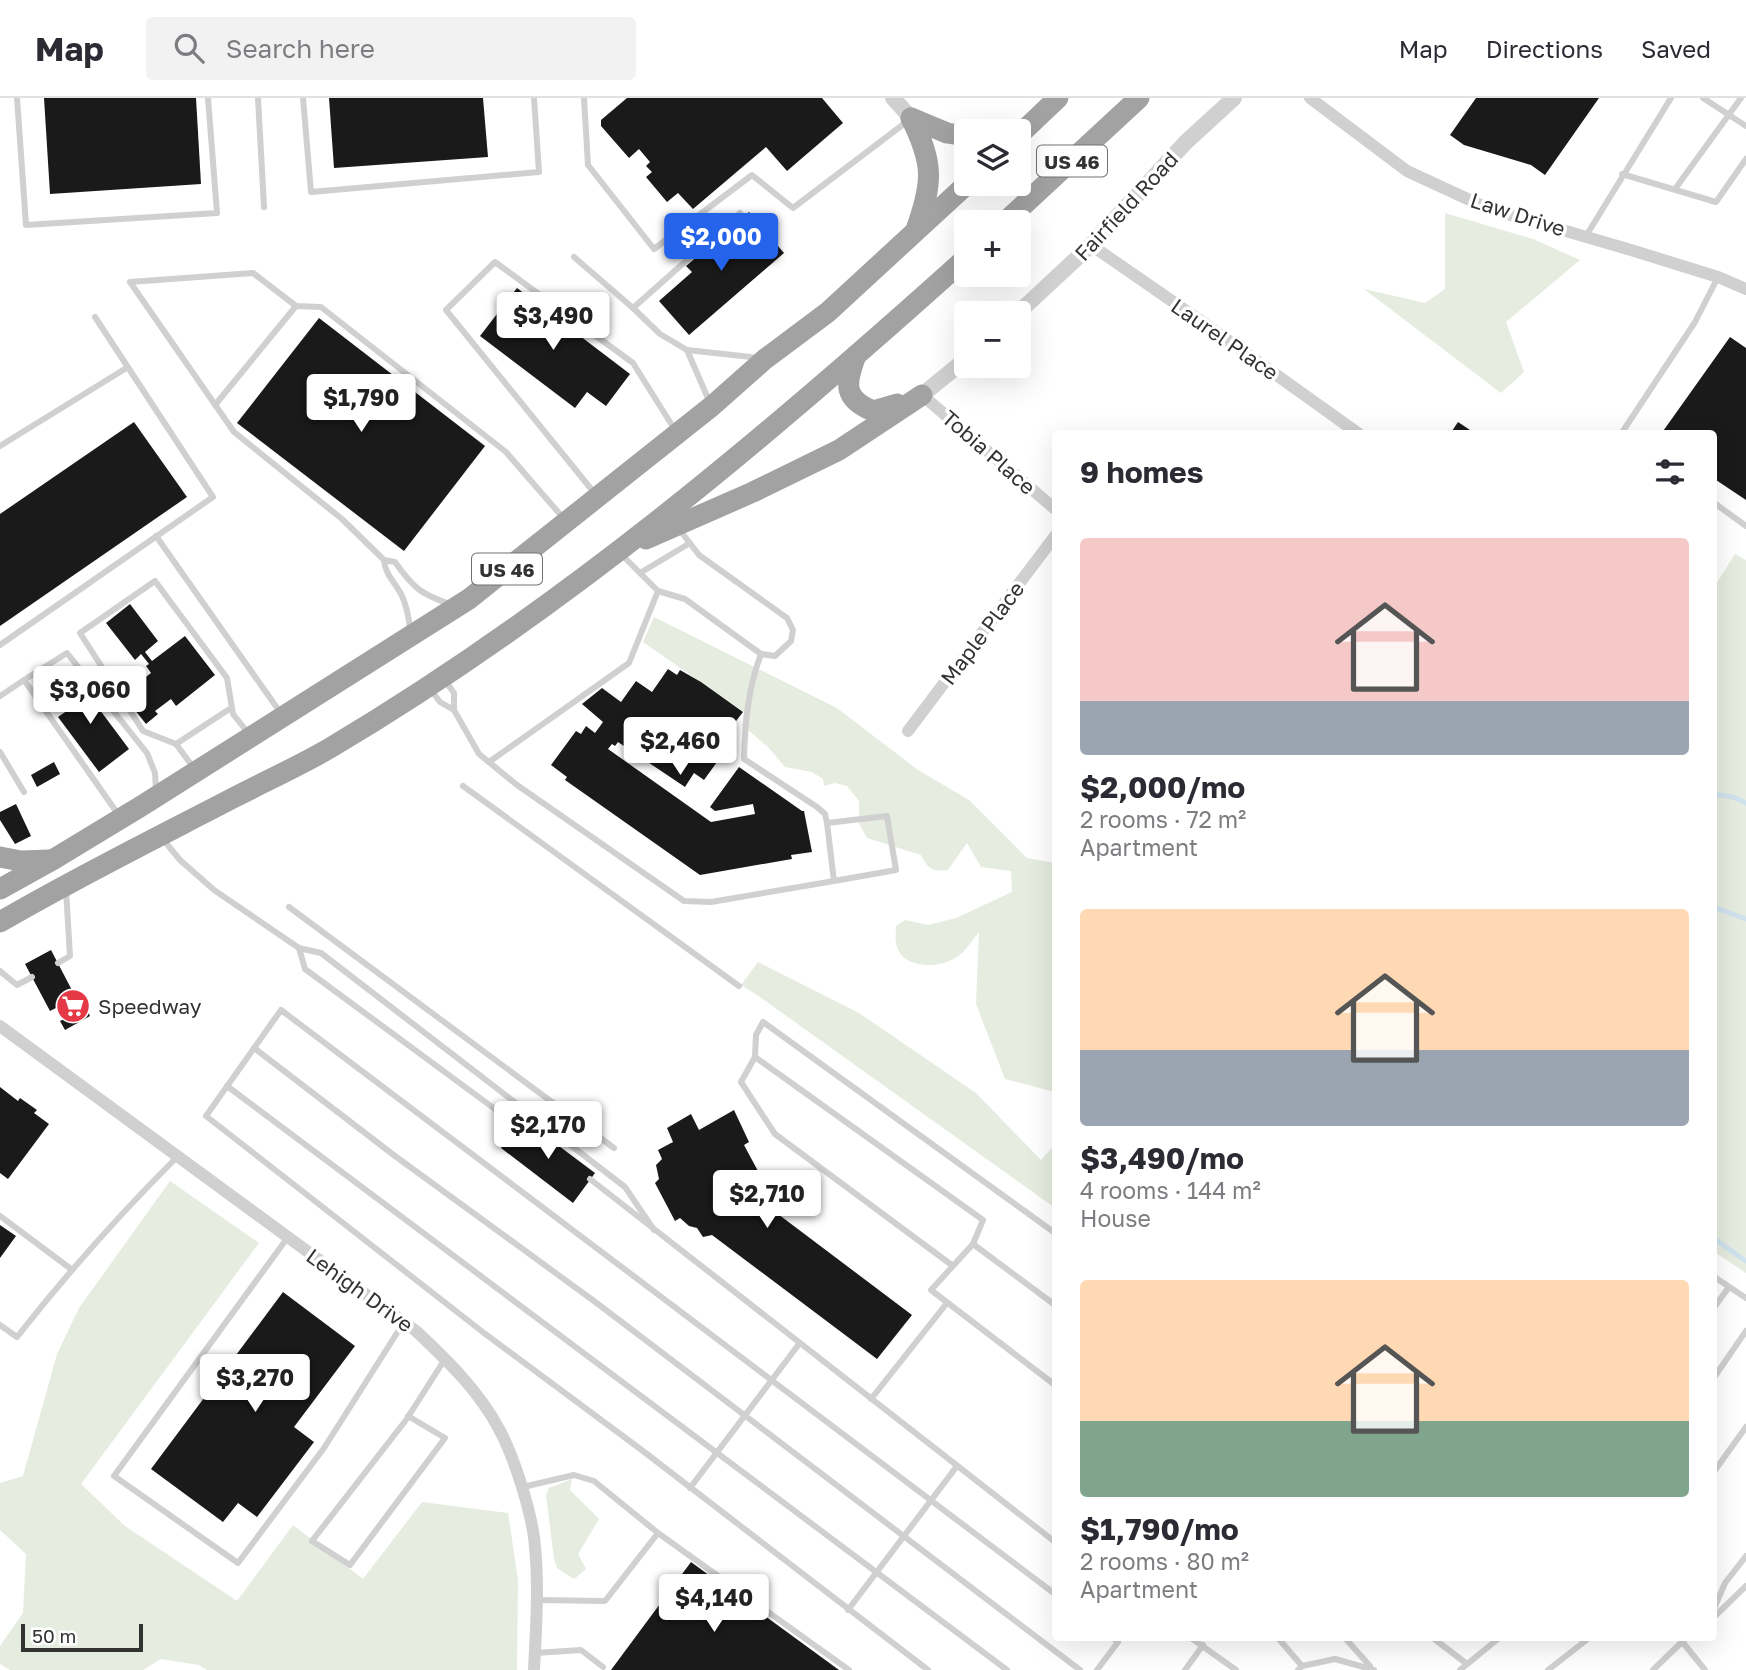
<!DOCTYPE html>
<html lang="en">
<head>
<meta charset="utf-8">
<style>
  :root { --surface:#fff; --page:#f2f2f3; --text:#2b2b33; --muted:#7c7c81; --line:#e1e1e2; --accent:#2563eb }
  body { margin:0; font-family:"Golos Text",sans-serif; background:var(--page); color:var(--text); height:100vh; display:flex; flex-direction:column; font-size:26px; white-space:nowrap }
  * { box-sizing:border-box; margin:0 }
  p { font-size:23px; color:var(--muted) }
  .icon { flex:none; width:38px; height:38px; fill:none; stroke:currentColor; stroke-width:2; stroke-linecap:round; stroke-linejoin:round }
  .map { position:relative; flex:1; overflow:hidden }
  .panel { position:absolute; left:1052px; top:332px; width:665px; height:1211px; display:flex; flex-direction:column; background:var(--surface); border-radius:7px; box-shadow:0 7px 28px #0002 }
  .panel>* { flex:none }
  .controls { position:absolute; left:954px; top:21px; display:grid; gap:14px }
  .controls a { display:grid; place-items:center; width:77px; height:77px; border-radius:7px; background:var(--surface); box-shadow:0 7px 28px #0002; font-size:35px }
  .scale { position:absolute; left:21px; bottom:18px; width:122px; box-sizing:border-box; padding-left:7px; border:4px solid #333; border-top:0; font-size:19px; line-height:24px; white-space:nowrap; color:#333; -webkit-text-stroke:5px #fff; paint-order:stroke }
  .price { position:absolute; translate:-50% -60px; padding:0 16px; border-radius:7px; background:#fff; color:#222; font-size:23px; line-height:46px; filter:drop-shadow(0 2px 4px #0008) }
  .price::after { content:''; position:absolute; left:50%; top:42px; width:21px; height:16px; margin-left:-10px; background:inherit; clip-path:polygon(0 0,100% 0,50% 100%) }
  .price.on { background:var(--accent); color:#fff }
  ul { padding:0; list-style:none }
  li { display:grid; align-content:center; gap:14px; height:371px; padding:0 28px }
  li span { display:grid; place-items:center; height:217px; border-radius:7px; color:#555 }
  li>.icon { margin-inline-start:auto }
  span .icon { width:126px; height:126px; fill:#fffc; stroke-width:1 }
  li b { font-size:30px }
  h2 { display:flex; justify-content:space-between; align-items:center; height:84px; padding:0 28px; font-size:30px }
  header { display:flex; align-items:center; gap:42px; box-sizing:border-box; height:98px; padding:0 35px; background:var(--surface); border-bottom:2px solid var(--line) }
  header strong { font-size:33px }
  nav { display:flex; gap:38px; margin-inline-start:auto; font-size:24px }
  .search { width:490px; height:63px; background:var(--page); display:flex; align-items:center; gap:18px; box-sizing:border-box; padding:0 24px; border-radius:7px; color:var(--muted); font-size:26px }
  .map>svg:first-child { display:block }
  .green { fill:#e6ecdf }
  .lines { fill:none; stroke-linecap:round; stroke-linejoin:round }
  .stream { stroke:#cfe2ee; stroke-width:5 }
  .building { fill:#1a1a1a }
  .service { stroke:#d0d0d0; stroke-width:6 }
  .minor { stroke:#d0d0d0; stroke-width:12 }
  .tertiary { stroke:#d0d0d0; stroke-width:16 }
  .trunk { stroke:#a2a2a2; stroke-width:21 }
  .labels { text-anchor:middle; dominant-baseline:central; stroke-width:7; stroke-linejoin:round; paint-order:stroke }
  .shield { fill:#fff; stroke:#707070; stroke-width:2 }
  .shield-label { font-size:19px; font-weight:bold; fill:#333 }
  .street-label { font-size:21px; fill:#333; stroke:#fff }
  .poi-label { font-size:21px; fill:#333; stroke:#fff; text-anchor:start }
</style>
</head>
<body>
<header>
<strong>Map</strong>
<div class="search"><svg class="icon" aria-label="search" viewBox="0 0 24 24"><circle cx="10" cy="10" r="6"/><path d="M15 15l6 6"/></svg>Search here</div>
<nav><a>Map</a><a>Directions</a><a>Saved</a></nav>
</header>
<div class="map">
<svg width="1746" height="1572" viewBox="0 0 1746 1572">
  <rect width="100%" height="100%" fill="#fff"/>
  <g class="green">
    <path d="M1445,115L1533,141L1580,162L1506,224L1524,274L1501,295L1364,191L1425,205L1445,191Z"/>
    <path d="M1735,456L1746,462V1175L1713,1153V491Z"/>
    <path d="M654,519L837,610L918,672L969,702L1027,760L1055,765V994L1005,981L976,906L979,834C972,842 966,853 957,859C939,871 901,872 896,845C895,840 896,834 896,828L905,822L928,827L956,820L1012,794L1011,773L981,769L967,745L948,772C932,774 928,771 921,757L867,740L859,725V703L847,688L835,685L824,688L823,681L812,674L785,669L768,649L742,627L744,614L643,544Z"/>
    <path d="M758,864L859,915L976,995L1041,1062L1055,1046V1110L760,899L741,887Z"/>
    <path d="M170,1083L259,1145L81,1386L125,1428L237,1503L293,1427L363,1481L422,1404L508,1415L518,1482L517,1572H207L199,1567L161,1561L143,1572H10L0,1566V1548L23,1515L26,1456L0,1432V1385L23,1378L57,1256L79,1210Z"/>
    <path d="M572,1381L570,1392L599,1421L578,1456L586,1471L574,1481L557,1470L554,1461L546,1397L549,1390Z"/>
  </g>
  <g class="lines">
    <g class="stream">
      <path d="M1713,696L1733,699L1746,705"/>
      <path d="M1713,809L1746,821"/>
      <path d="M1713,1140L1746,1163"/>
    </g>
  </g>
  <g class="building">
    <path d="M44,0H196L201,86L50,96Z"/>
    <path d="M329,0H483L488,59L334,70Z"/>
    <path d="M627,0H822L843,25L787,73L766,49L693,111L678,95L667,104L646,79L652,74L646,68L650,64L639,51L629,60L601,28V22Z"/>
    <path d="M1476,0H1599L1545,77L1531,67L1464,47L1450,37Z"/>
    <path d="M749,114L784,155L689,237L659,203L692,174L686,168Z"/>
    <path d="M517,190L630,276L606,308L587,294L575,310L480,238Z"/>
    <path d="M319,220L485,348L404,453L237,325Z"/>
    <path d="M1730,239L1746,250V402L1713,380V336H1661Z"/>
    <path d="M134,324L187,399L0,528V416Z"/>
    <path d="M1458,324L1476,336H1450Z"/>
    <path d="M130,506L158,543L145,554L152,563L185,538L215,577L176,608L171,601L155,613L158,616L146,626L123,597L151,575L146,568L149,566L141,556L135,562L106,525Z"/>
    <path d="M668,571L677,577L680,572L701,584L743,614L709,658L717,664L704,682L694,675L685,689L618,644L615,648L612,646L608,651L711,724L755,716L753,706L715,713L710,709L739,669L802,713H804L812,754L791,757L792,761L700,777L565,682L567,679L551,667L576,633L581,636L586,628L595,635L603,624L582,606L602,590L621,604L636,583L652,594Z"/>
    <path d="M76,580L129,651L99,674L58,619L68,612L55,596Z"/>
    <path d="M54,664L60,676L37,689L31,677Z"/>
    <path d="M16,706L31,738L15,746L0,722V714Z"/>
    <path d="M51,852L75,898L79,896L90,918L65,932L60,923L64,921L58,909L50,913L25,866Z"/>
    <path d="M0,989L18,1003L20,1000L37,1012L34,1015L49,1026L8,1081L0,1075Z"/>
    <path d="M734,1012L749,1044L744,1047L773,1101L762,1104L912,1217L877,1261L712,1137L703,1139L697,1130L689,1128L680,1120L675,1123L655,1085L659,1081L656,1067L662,1061L658,1052L673,1044L667,1030L691,1016L699,1032Z"/>
    <path d="M523,1021L595,1075L573,1105L501,1050Z"/>
    <path d="M0,1127L16,1138L0,1160Z"/>
    <path d="M283,1194L355,1248L294,1329L314,1344L257,1419L238,1405L223,1424L151,1371Z"/>
    <path d="M691,1464L839,1572H611Z"/>
  </g>
  <g class="lines">
    <g class="service">
      <path d="M17,0L26,127L217,115L208,0"/>
      <path d="M258,0L264,109"/>
      <path d="M303,0L311,94L539,74L534,0"/>
      <path d="M584,0L588,67L654,151L752,77L793,110L909,22"/>
      <path d="M1703,0L1746,28"/>
      <path d="M1622,76L1716,104L1746,61"/>
      <path d="M1675,91L1741,0"/>
      <path d="M740,115L633,210L660,236L687,252L760,260"/>
      <path d="M1586,138L1671,0"/>
      <path d="M574,159L633,210"/>
      <path d="M687,252L710,305"/>
      <path d="M215,307L296,208"/>
      <path d="M1621,336L1695,224L1718,179"/>
      <path d="M0,348L128,269"/>
      <path d="M596,397L446,212L495,164L633,265L675,332"/>
      <path d="M1713,404L1746,428"/>
      <path d="M156,438L280,614"/>
      <path d="M384,462L342,421L234,334L130,184L253,175L296,208L321,209L506,354L565,422"/>
      <path d="M640,475L690,445"/>
      <path d="M658,493L685,501L761,556L775,558L791,543L793,532L787,520L699,457L679,431"/>
      <path d="M410,532C409,520 407,509 402,498C396,485 385,477 384,462L395,464C414,491 421,496 452,507"/>
      <path d="M0,547L213,399L95,219"/>
      <path d="M761,556C748,590 745,625 744,661L817,709L825,716L827,725"/>
      <path d="M431,592L440,604L454,612V595L444,581"/>
      <path d="M0,598L24,582"/>
      <path d="M454,612L479,656L517,687L684,803L711,804L834,783L827,725L887,718L896,772L834,783"/>
      <path d="M176,646L231,610"/>
      <path d="M0,654L24,694"/>
      <path d="M489,664L629,565L658,493L620,455"/>
      <path d="M193,669L176,646L143,633L80,535L155,483L227,580L233,616L249,636"/>
      <path d="M463,688L739,888"/>
      <path d="M118,716L24,582L67,555L147,655L155,675L156,692"/>
      <path d="M162,740L180,762L214,792L299,850L321,855L625,1089L654,1132"/>
      <path d="M289,809L614,1050"/>
      <path d="M299,850L305,871L518,1028"/>
      <path d="M58,865L70,858L66,792"/>
      <path d="M0,873L17,887L32,879"/>
      <path d="M254,950L395,1058L594,1203L1080,1572"/>
      <path d="M755,959L756,937L763,924L1055,1135"/>
      <path d="M227,988L1007,1572"/>
      <path d="M590,1081L1055,1444"/>
      <path d="M0,1118L71,1171"/>
      <path d="M288,1139L114,1378L238,1465L324,1350L404,1224"/>
      <path d="M973,1146L1055,1207"/>
      <path d="M953,1168L775,1036L741,984L755,959L983,1122L973,1146L931,1192L1055,1287"/>
      <path d="M1713,1178L1746,1200"/>
      <path d="M1713,1211L1729,1189"/>
      <path d="M0,1227L17,1239C68,1174 119,1117 178,1058"/>
      <path d="M1713,1281L1746,1233"/>
      <path d="M871,1301L947,1205"/>
      <path d="M408,1318L445,1340L350,1467L312,1443L406,1322L445,1261"/>
      <path d="M1713,1375L1746,1329"/>
      <path d="M523,1389L574,1377L594,1383L658,1435L849,1572"/>
      <path d="M690,1390L799,1246"/>
      <path d="M537,1502L605,1503L658,1435"/>
      <path d="M848,1512L957,1368"/>
      <path d="M1713,1513L1725,1485L1746,1458"/>
      <path d="M1713,1520L1746,1488"/>
      <path d="M1191,1540L1236,1572"/>
      <path d="M1278,1540L1302,1568L1298,1572"/>
      <path d="M1345,1540L1370,1568"/>
      <path d="M1433,1540L1467,1566"/>
      <path d="M1680,1541L1705,1572"/>
      <path d="M535,1555L581,1552L603,1569"/>
      <path d="M1302,1568L1335,1561L1374,1572"/>
      <path d="M928,1572L643,1353L484,1235L206,1018L281,912L1055,1496"/>
      <path d="M1097,1572L1118,1544L1113,1540"/>
      <path d="M1185,1572L1203,1547"/>
      <path d="M1460,1572L1499,1540"/>
      <path d="M1548,1572L1589,1540"/>
      <path d="M1653,1572L1686,1540"/>
    </g>
    <g class="minor">
      <path d="M1310,0L1407,73L1487,110L1631,152L1718,179L1746,191"/>
      <path d="M1091,147L1208,228L1359,336"/>
      <path d="M922,297L1055,411"/>
      <path d="M908,633L1055,438"/>
      <path d="M0,928L416,1233C447,1262 479,1293 499,1331C514,1358 533,1418 535,1449C539,1490 536,1531 534,1572"/>
    </g>
    <g class="tertiary">
      <path d="M893,0L911,20"/>
      <path d="M1018,215L1091,147L1186,44L1234,0"/>
      <path d="M922,297L966,261"/>
    </g>
    <g class="trunk">
      <path d="M911,20C934,66 933,84 916,132"/>
      <path d="M911,20L947,35L966,38"/>
      <path d="M1018,38L1058,0"/>
      <path d="M1005,124L1139,0"/>
      <path d="M855,260C845,287 844,301 873,313L897,306"/>
      <path d="M646,441L753,394L839,352L922,297"/>
      <path d="M0,759L21,763L49,762"/>
      <path d="M0,791L54,761L143,707L469,501L712,308L765,261L828,214L967,86"/>
      <path d="M0,824C77,779 156,740 235,699C266,683 299,668 330,650C561,513 767,339 966,160"/>
    </g>
  </g>
  <defs>
    <g id="supermarket-disc" transform="scale(1.75)"><circle r="9.5" fill="#e63946" stroke="#fff"/><path d="M-6-5.5h2.5l.6 2H6L4.5 2H-2.5L-4.4-4H-6ZM-1.5 3.2a1.3 1.3 0 1 0 .1 0ZM3 3.2a1.3 1.3 0 1 0 .1 0Z" fill="#fff"/></g>
  </defs>
  <g fill-rule="evenodd">
    <use href="#supermarket-disc" x="73" y="908"/>
  </g>
  <g class="labels">
    <g class="shield">
      <rect x="1037" y="47.5" width="70" height="31" rx="5"/>
      <rect x="472" y="455.5" width="70" height="31" rx="5"/>
    </g>
    <g class="shield-label">
      <text x="1072" y="63">US 46</text>
      <text x="507" y="471">US 46</text>
    </g>
    <g class="street-label">
      <text transform="translate(1126 108) rotate(-47)">Fairfield Road</text>
      <text transform="translate(1518 116) rotate(18)">Law Drive</text>
      <text transform="translate(1225 241) rotate(35)">Laurel Place</text>
      <text transform="translate(989 354) rotate(41)">Tobia Place</text>
      <text transform="translate(982 535) rotate(-53)">Maple Place</text>
      <text transform="translate(360 1192) rotate(36)">Lehigh Drive</text>
    </g>
    <g class="poi-label">
      <text x="98" y="908">Speedway</text>
    </g>
  </g>
</svg>
<div class="controls">
<a><svg class="icon" aria-label="layers" viewBox="0 0 24 24"><path d="M12 4l9 5-9 5-9-5zM3 14l9 5 9-5"/></svg></a>
<a>+</a>
<a>−</a>
</div>
<div class="scale">50 m</div>
<b class="price on" style="left:721px;top:175px">$2,000</b>
<b class="price" style="left:553px;top:254px">$3,490</b>
<b class="price" style="left:361px;top:336px">$1,790</b>
<b class="price" style="left:90px;top:628px">$3,060</b>
<b class="price" style="left:680px;top:679px">$2,460</b>
<b class="price" style="left:548px;top:1063px">$2,170</b>
<b class="price" style="left:767px;top:1132px">$2,710</b>
<b class="price" style="left:255px;top:1316px">$3,270</b>
<b class="price" style="left:714px;top:1536px">$4,140</b>
<section class="panel">
<h2>9 homes<svg class="icon" aria-label="filters" viewBox="0 0 24 24"><path d="M4 7h16M4 17h16"/><circle cx="9" cy="7" r="2"/><circle cx="15" cy="17" r="2"/></svg></h2>
<ul>
<li><span style="background:linear-gradient(#f6c9c9 75%,#9aa5b1 0)"><svg class="icon" aria-label="home" viewBox="0 0 24 24"><path d="M3 11l9-7 9 7M6 9v11h12V9"/></svg></span><div><b>$2,000/mo</b><p>2 rooms · 72 m²</p><p>Apartment</p></div></li>
<li><span style="background:linear-gradient(#ffd9b3 65%,#9aa5b1 0)"><svg class="icon" aria-label="home" viewBox="0 0 24 24"><path d="M3 11l9-7 9 7M6 9v11h12V9"/></svg></span><div><b>$3,490/mo</b><p>4 rooms · 144 m²</p><p>House</p></div></li>
<li><span style="background:linear-gradient(#ffd9b3 65%,#7fa58c 0)"><svg class="icon" aria-label="home" viewBox="0 0 24 24"><path d="M3 11l9-7 9 7M6 9v11h12V9"/></svg></span><div><b>$1,790/mo</b><p>2 rooms · 80 m²</p><p>Apartment</p></div></li>
</ul>
</section>
</div>
</body>
</html>
